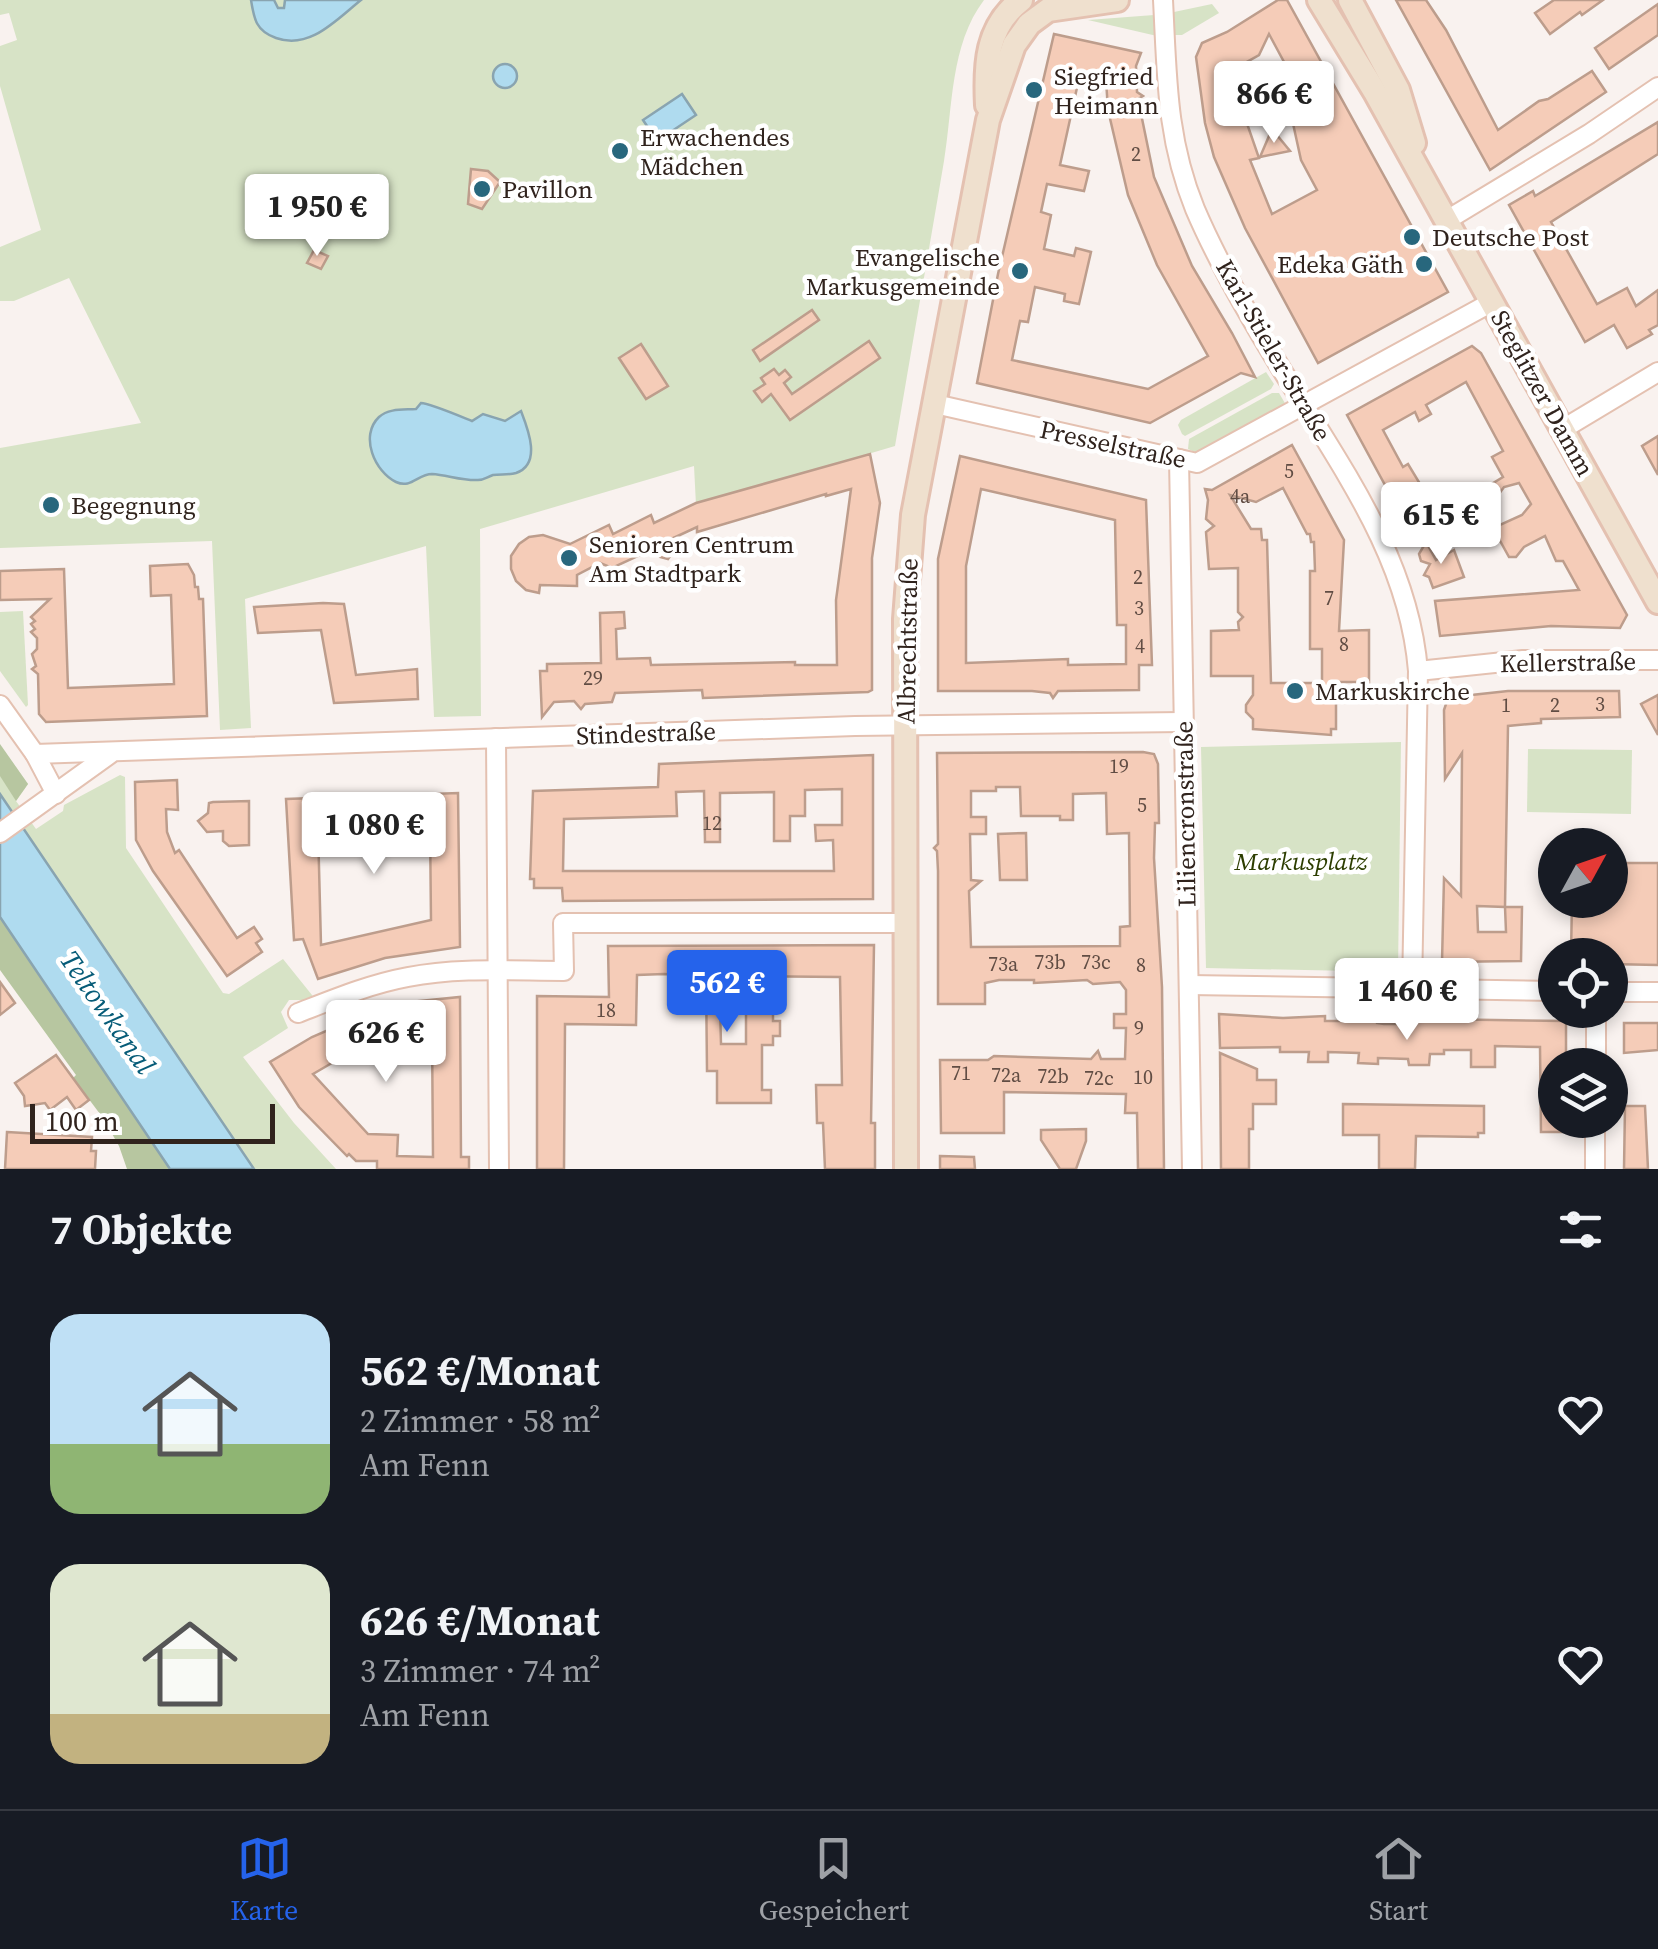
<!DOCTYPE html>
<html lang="de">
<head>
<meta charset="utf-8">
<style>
  :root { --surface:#171b24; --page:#20242c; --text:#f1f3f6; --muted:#9ea1a6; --line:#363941; --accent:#2563eb }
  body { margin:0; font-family:"Source Serif 4",serif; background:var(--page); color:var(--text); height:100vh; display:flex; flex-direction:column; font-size:38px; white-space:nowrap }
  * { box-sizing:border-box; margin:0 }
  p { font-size:32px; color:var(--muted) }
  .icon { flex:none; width:55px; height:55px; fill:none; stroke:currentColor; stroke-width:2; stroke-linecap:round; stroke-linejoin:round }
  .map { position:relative; height:1169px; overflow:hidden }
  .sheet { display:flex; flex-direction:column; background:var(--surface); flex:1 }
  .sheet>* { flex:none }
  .needle { width:65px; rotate:50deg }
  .buttons { position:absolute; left:1538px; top:828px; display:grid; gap:20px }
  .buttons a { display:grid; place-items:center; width:90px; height:90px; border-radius:50%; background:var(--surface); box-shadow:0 5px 15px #0003; font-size:50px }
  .scale { position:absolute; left:30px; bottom:25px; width:245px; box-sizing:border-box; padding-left:10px; border:5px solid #30231d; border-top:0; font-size:28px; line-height:35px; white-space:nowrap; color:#30231d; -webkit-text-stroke:8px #fff; paint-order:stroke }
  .price { position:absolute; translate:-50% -85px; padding:0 22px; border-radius:10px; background:#fff; color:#222; font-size:32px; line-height:65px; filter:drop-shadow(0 2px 5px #0008) }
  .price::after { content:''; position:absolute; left:50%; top:60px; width:30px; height:22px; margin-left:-15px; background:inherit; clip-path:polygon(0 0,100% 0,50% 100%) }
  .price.on { background:var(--accent); color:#fff }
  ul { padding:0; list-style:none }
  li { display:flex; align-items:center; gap:30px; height:250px; padding:0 50px }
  li span { display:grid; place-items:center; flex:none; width:280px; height:200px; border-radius:30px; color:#555 }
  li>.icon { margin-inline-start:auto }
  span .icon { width:120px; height:120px; fill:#fffc; stroke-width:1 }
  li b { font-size:42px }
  h2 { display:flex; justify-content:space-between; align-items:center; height:120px; padding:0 50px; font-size:42px }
  .tabs { display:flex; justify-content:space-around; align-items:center; height:140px; border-top:2px solid var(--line); background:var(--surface); font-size:28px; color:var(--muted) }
  .tabs a { display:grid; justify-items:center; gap:5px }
  .tabs .on { color:var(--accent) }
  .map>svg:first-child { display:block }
  .green { fill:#d7e3c6 }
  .forest { fill:#b7c6a0 }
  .water { fill:#afdbef; stroke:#89a4b0; stroke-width:2.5 }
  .building { fill:#f5ccb8; stroke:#bd9d8c; stroke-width:2.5; fill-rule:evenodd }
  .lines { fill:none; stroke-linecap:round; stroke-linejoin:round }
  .street-casing { stroke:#e4c1b1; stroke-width:22 }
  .secondary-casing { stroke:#e4c1b1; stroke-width:28 }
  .street { stroke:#fff; stroke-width:18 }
  .secondary { stroke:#efe0ce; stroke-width:22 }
  .poi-dot { fill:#28677d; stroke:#fff; stroke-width:4 }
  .labels { text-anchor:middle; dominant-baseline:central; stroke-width:9; stroke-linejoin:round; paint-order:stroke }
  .number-label { font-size:20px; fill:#614d44 }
  .poi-label { font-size:25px; fill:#30231d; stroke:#fff; text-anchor:start }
  .street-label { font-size:25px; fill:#30231d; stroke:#fff }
  .park-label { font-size:25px; font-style:italic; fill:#2c3d00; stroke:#fff }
  .water-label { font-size:28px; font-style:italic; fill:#075c78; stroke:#fff }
</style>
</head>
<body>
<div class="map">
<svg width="1658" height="1169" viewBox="0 0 1658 1169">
  <rect width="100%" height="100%" fill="#f9f2ef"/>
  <g class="green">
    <path d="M0,0H984C950,45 953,107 944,161C928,256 911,351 895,446L696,505L694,466L480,529L481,716L434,717L426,546L245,599L251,728L220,730L212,541L0,548V448L141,423L69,278L14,301H0V247L41,230L0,86V46L17,40L9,13L0,15Z"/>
    <path d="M1212,4L1219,13L1182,35H1172L1174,12Z"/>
    <path d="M1154,15L1157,36L1088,20Z"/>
    <path d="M1266,372L1274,384L1271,389L1185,436L1182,434L1178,425L1181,420Z"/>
    <path d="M1272,393H1279L1286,405L1197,453L1188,449L1189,439Z"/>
    <path d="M23,611L28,705L26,707L0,671V612Z"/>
    <path d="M1401,742L1398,972L1206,968L1201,747Z"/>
    <path d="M0,745L28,784L16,801L36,829L63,811L64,805L120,775L125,777L126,848L223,993L229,994L283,959L316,1000H289L281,1012L288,1028L243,1057L294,1123L336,1169H254L0,794Z"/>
    <path d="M1528,749L1632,750L1631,814L1527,812Z"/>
  </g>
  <g class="forest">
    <path d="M0,744L28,784L16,801L0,776Z"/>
    <path d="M0,917L170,1169H127L119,1146L103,1118L73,1078L76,1075L0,970Z"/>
  </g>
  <g class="water">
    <path d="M251,0H274L278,8H284L285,0H361C336,20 310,50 276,38C256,31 254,19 251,0Z"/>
    <circle cx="505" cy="76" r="12"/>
    <path d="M682,94L696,115L657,141L643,120Z"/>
    <path d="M421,403C429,403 462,417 472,421L483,414L505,421L521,411C528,429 542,464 516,473C509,475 500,474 493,475C487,477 484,480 478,480C463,481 447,475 432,474C418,474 411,489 396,482C375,472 359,436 379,417C389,408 404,410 416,409Z"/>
    <path d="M0,794L254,1169H170L0,917Z"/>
  </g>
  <g class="building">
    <path d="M1278,0H1287L1448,292L1318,363L1245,228L1214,157L1205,123L1196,57L1202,43L1227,32ZM1269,34L1312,114L1292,119L1301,160L1317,190L1272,214L1250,160L1259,158L1243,112L1245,110L1239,104L1247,97L1235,89L1241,82L1238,67L1259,55Z"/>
    <path d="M1396,0H1426L1446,30L1498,130L1539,101L1548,99L1592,71L1606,92L1490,170Z"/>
    <path d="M1554,0H1603L1582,15L1580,12L1550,34L1535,13Z"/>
    <path d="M1658,4V35L1609,69L1595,48Z"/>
    <path d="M1054,34L1141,53L1136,66L1137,92L1143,96L1138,99L1154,177L1192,266L1232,333L1255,377L1241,373L1150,423L977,383L998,274ZM1080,74L1106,80L1108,110L1128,195L1157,265L1208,356L1148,389L1012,360L1020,321L1028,322L1035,287L1065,294L1064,301L1079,304L1091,252L1076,248L1074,256L1044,249L1051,215L1041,212L1047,184L1084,191L1089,171L1060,165Z"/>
    <path d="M1658,122V154L1551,222L1597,304L1627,288L1636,306L1658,290V325L1649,330L1652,334L1627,348L1614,325L1585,342L1509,205L1533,191L1535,196Z"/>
    <path d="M1272,129L1290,151L1260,157Z"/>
    <path d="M471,169L488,171L500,182L482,209L468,204Z"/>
    <path d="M314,250L328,256L321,269L307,263Z"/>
    <path d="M812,310L819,320L760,361L753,350Z"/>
    <path d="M869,341L880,358L790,420L771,394L762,402L754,391L765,384L761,378L774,369L779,375L785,370L791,377L784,383L792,394Z"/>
    <path d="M641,344L668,386L646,399L619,358Z"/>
    <path d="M1472,346L1481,353L1627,615L1620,628L1551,626L1440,636L1435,601L1579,590L1563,561H1556L1545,536L1524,547L1516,557H1509L1493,528L1522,515L1531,504L1519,483L1504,487L1496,498L1482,507L1475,494L1503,477L1492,457L1503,451L1466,382L1426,405L1431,414L1419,421L1415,412L1383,430L1403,467L1408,464L1446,527L1417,544L1347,415Z"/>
    <path d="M1658,436V475L1642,446Z"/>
    <path d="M1292,445L1344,540L1339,631L1369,630V695L1358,682H1336V729H1331V735L1253,729V719L1246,712V705L1253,695V676H1211V631L1239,630L1238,622L1243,617L1238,612V568L1209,569L1206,532L1214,526L1206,519L1208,500L1205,489L1212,490ZM1283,488L1307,534H1310L1311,542H1314L1315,571H1310V649H1322V683H1271L1267,540H1262L1261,529H1251L1230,495L1256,502Z"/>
    <path d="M870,454L880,503L872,558V690L868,692L703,698L702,690L615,693L612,702L585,704L581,709L574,701L554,702L542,717L540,671H547V664L601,663L600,613L624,612L625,628L616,629L617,659L650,658L651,665L795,662V665H837L836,600L851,489L826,496V494L697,532V527L669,540L673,552L668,559L660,557L655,548L612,568L600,563L577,575V586L540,585L539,593L526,590L516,581L511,569V556L519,544L529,537L543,535L570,544L609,525L613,534L651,515L654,523L696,503Z"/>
    <path d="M960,456L1146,500L1152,665H1139V690L1058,691L1053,698L1050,693L1032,691H938V559ZM981,489L1115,520L1117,625H1126V664L1068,665V659L966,663V566Z"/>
    <path d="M1426,542L1436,560L1454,550L1464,577L1433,588L1429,577L1424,575L1430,564L1421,561L1419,554Z"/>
    <path d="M188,564L194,575L195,587H198L199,599H203L207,716L46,722L39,714L38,674L32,669L36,666L32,654L37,649V638L31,632L35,629L31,624L35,621L31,617L50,599L0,600V571L64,569L68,688L174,684L171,595L151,596L150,566Z"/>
    <path d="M323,603L344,604L356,675L417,669L418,699L334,703L321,630L258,633L254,607Z"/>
    <path d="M1508,691H1619L1620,717L1541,719V723L1508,726L1505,907H1522L1521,961L1442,962L1444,878L1461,896L1462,753L1445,779L1444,710L1447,701L1453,697ZM1477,906L1505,907L1506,932H1478Z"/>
    <path d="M1658,695V735L1641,704Z"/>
    <path d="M1143,752L1154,754L1158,764L1159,823H1155L1154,858L1162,987L1164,1169H1138L1137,1113H1125L1126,1094L1004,1092V1133H941L940,1060H988L994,1056L1091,1059L1098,1051L1101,1059H1125L1126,1028H1114V1014H1126V990L1120,982L1093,984L1087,980L1034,983V980H999L985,983V1004H938V871L937,851L934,848L938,844L937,753ZM996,787H1020L1021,816H1060V820H1073V794L1106,793L1107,834L1129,833L1130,926L1120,927V946L971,947L969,891L981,881L971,880L970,834H986V817H971V791H996Z"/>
    <path d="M873,755V899L563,901L562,888H534V879H530L533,791L658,787L659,764ZM842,789V825H815L816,841L833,840L834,871H563L564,819L677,816L676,792L704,791L705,842H720V793L774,792V841H790V816H805V790Z"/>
    <path d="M177,780L178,810L166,809L167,832L175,853L179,850L237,938L254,927L262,939L256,943L262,952L227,976L153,871L136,840L135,782Z"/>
    <path d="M458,793L460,947L385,958L318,979L303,939L294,940L286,799ZM430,825L431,920L321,945L318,828Z"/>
    <path d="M249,801V845L229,846L223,841V831L207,832L198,821L208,813L209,803L213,802Z"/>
    <path d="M1026,833L1027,880H1000L998,834Z"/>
    <path d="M1610,863H1658V965L1610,964V955H1571L1572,900H1610Z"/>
    <path d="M874,945L871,1123H875V1169H825L823,1123H817L816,1085H842L840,977L734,976V1008L720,1007L721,1044H746V1012H773V1021H780V1036H773V1045H762V1090H771V1103H717V1071H707L706,976L664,974L637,975L636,1025L565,1024L564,1169H537V996L609,997L608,946Z"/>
    <path d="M0,982L15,1003L0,1015Z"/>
    <path d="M460,997L461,1157H469V1169H377V1161H356L349,1154L347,1156L299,1107L270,1062L312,1037L356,1018L410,1002ZM432,1030L433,1157L397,1156L398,1135L368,1134L313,1074L361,1046L362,1049L379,1043L378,1040L404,1032L405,1035Z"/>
    <path d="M1219,1014L1283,1018L1325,1016V1021H1354V1016H1365L1376,1017L1377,1023L1384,1024H1413V1016H1429L1430,1019L1566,1021V1065H1555V1120H1565V1132H1541L1540,1047L1495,1046V1067H1471V1050H1444V1054H1430L1429,1065H1409L1408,1059L1378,1058V1064L1358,1063L1359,1053L1328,1052V1062H1308L1309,1052H1280V1047L1220,1048Z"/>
    <path d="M1624,1023H1658V1050L1624,1053Z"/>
    <path d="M1220,1053L1257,1069V1080H1276V1104H1253V1129H1249V1169H1221Z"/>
    <path d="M56,1055L89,1100L76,1110L67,1097L50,1110L45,1103L25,1106L24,1096L15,1083Z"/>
    <path d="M1343,1104L1484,1106V1133H1478V1137L1416,1136L1415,1169H1379V1135H1343Z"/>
    <path d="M1625,1106H1645L1648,1169H1624Z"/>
    <path d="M1086,1129V1141L1076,1169H1060L1041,1140V1130Z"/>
    <path d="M7,1132L92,1137L91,1151H96L95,1169H5Z"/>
    <path d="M940,1156L974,1157L975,1169H940Z"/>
  </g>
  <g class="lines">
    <g class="street-casing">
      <g id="street">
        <path d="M1163,0C1167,75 1166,138 1195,209C1222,272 1265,344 1302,402C1355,487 1410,570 1418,671L1412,989"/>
        <path d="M1447,220L1589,134L1658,87"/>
        <path d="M935,404L1197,463L1492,302"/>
        <path d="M1563,429L1658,372"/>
        <path d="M1179,459L1192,1169"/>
        <path d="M1418,671L1523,660H1658"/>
        <path d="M0,705L35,754L56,794"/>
        <path d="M496,738L499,1169"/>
        <path d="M35,754L855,726L1183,722"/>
        <path d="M0,833L110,754"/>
        <path d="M1189,985L1555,991"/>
        <path d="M1610,992H1658"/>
        <path d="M298,1013C334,999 370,984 408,977C459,967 512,971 564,971L563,923H905"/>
        <path d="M1596,1065V1010"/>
        <path d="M1595,1169V1120"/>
      </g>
    </g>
    <g class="secondary-casing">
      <g id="secondary">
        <path d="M1319,0L1375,92L1658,602"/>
        <path d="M1350,0L1398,90L1414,143"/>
        <path d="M987,105C985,65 986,27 1021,0"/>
        <path d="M906,1169L905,619L913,515L988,120L1014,45L1029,24L1048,10L1117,0"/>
      </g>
    </g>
    <use href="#street" class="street"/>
    <use href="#secondary" class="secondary"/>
  </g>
  <g class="poi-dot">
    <circle cx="1034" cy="90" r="10"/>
    <circle cx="620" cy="151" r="10"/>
    <circle cx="482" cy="189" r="10"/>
    <circle cx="1412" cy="237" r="10"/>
    <circle cx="1424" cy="264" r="10"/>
    <circle cx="1020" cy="271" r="10"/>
    <circle cx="51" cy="505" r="10"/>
    <circle cx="569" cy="558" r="10"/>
    <circle cx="1295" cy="691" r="10"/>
  </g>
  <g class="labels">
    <g class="number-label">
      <text x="1136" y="154">2</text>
      <text x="1289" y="471">5</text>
      <text x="1240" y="496">4a</text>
      <text x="1138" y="577">2</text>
      <text x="1329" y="598">7</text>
      <text x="1139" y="608">3</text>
      <text x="1344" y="644">8</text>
      <text x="1140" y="646">4</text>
      <text x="593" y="678">29</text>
      <text x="1600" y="704">3</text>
      <text x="1506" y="705">1</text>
      <text x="1555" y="705">2</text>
      <text x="1119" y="766">19</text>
      <text x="1142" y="805">5</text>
      <text x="712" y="823">12</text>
      <text x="1050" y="962">73b</text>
      <text x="1096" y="962">73c</text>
      <text x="1003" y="964">73a</text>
      <text x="1141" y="965">8</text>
      <text x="606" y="1010">18</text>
      <text x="1139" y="1028">9</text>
      <text x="961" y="1073">71</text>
      <text x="1006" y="1075">72a</text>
      <text x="1053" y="1076">72b</text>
      <text x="1143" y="1077">10</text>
      <text x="1099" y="1078">72c</text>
    </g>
    <g class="poi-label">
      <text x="1054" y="76">Siegfried<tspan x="1054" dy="29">Heimann</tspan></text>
      <text x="640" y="137">Erwachendes<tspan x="640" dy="29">Mädchen</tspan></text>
      <text x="502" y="189">Pavillon</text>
      <text x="1432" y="237">Deutsche Post</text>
      <text x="1000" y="257" text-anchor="end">Evangelische<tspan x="1000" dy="29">Markusgemeinde</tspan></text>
      <text x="1404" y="264" text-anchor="end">Edeka Gäth</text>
      <text x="71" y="505">Begegnung</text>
      <text x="589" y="544">Senioren Centrum<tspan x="589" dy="29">Am Stadtpark</tspan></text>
      <text x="1315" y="691">Markuskirche</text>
    </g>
    <g class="street-label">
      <text transform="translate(1274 350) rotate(60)">Karl-Stieler-Straße</text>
      <text transform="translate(1543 393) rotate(61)">Steglitzer Damm</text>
      <text transform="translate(1113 444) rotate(12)">Presselstraße</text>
      <text transform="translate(907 641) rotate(-89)">Albrechtstraße</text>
      <text transform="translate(1568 662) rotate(-1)">Kellerstraße</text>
      <text transform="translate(646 733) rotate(-2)">Stindestraße</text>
      <text transform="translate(1185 814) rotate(-91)">Liliencronstraße</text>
    </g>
    <g class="park-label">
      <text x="1301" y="861">Markusplatz</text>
    </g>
    <g class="water-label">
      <text transform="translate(108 1012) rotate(55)">Teltowkanal</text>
    </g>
  </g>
</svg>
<div class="buttons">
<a><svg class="needle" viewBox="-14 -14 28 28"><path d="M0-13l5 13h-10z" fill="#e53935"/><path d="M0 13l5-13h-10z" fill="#9ea1a6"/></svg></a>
<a><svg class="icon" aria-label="locate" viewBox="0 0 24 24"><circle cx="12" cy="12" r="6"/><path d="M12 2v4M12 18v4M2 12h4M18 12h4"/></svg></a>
<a><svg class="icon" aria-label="layers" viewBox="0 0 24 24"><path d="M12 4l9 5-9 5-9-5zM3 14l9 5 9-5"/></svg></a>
</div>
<div class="scale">100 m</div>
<b class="price" style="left:1274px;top:146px">866 €</b>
<b class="price" style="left:317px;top:259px">1 950 €</b>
<b class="price" style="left:1441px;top:567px">615 €</b>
<b class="price" style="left:374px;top:877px">1 080 €</b>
<b class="price on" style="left:727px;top:1035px">562 €</b>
<b class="price" style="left:1407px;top:1043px">1 460 €</b>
<b class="price" style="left:386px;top:1085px">626 €</b>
</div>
<section class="sheet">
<h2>7 Objekte<svg class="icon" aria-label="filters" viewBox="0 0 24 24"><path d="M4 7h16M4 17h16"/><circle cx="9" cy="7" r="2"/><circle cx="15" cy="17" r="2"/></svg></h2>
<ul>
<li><span style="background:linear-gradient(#bfe0f5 65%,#8fb573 0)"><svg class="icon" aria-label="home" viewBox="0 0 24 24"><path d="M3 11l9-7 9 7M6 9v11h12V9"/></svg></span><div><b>562 €/Monat</b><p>2 Zimmer · 58 m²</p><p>Am Fenn</p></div><svg class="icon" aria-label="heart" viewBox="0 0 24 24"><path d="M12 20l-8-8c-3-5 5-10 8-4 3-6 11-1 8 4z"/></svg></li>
<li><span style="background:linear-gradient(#dfe7d0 75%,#c2b280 0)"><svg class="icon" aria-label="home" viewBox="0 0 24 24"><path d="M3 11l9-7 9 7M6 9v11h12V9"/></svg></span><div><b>626 €/Monat</b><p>3 Zimmer · 74 m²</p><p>Am Fenn</p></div><svg class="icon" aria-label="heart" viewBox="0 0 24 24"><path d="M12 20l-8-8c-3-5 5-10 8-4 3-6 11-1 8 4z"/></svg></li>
</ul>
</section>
<nav class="tabs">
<a class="on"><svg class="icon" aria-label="map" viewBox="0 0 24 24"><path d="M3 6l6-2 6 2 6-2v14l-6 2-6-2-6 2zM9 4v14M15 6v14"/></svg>Karte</a>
<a><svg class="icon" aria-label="saved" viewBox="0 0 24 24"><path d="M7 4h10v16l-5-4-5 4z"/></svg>Gespeichert</a>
<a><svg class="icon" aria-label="home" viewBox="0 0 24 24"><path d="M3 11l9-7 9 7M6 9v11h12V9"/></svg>Start</a>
</nav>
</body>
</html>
